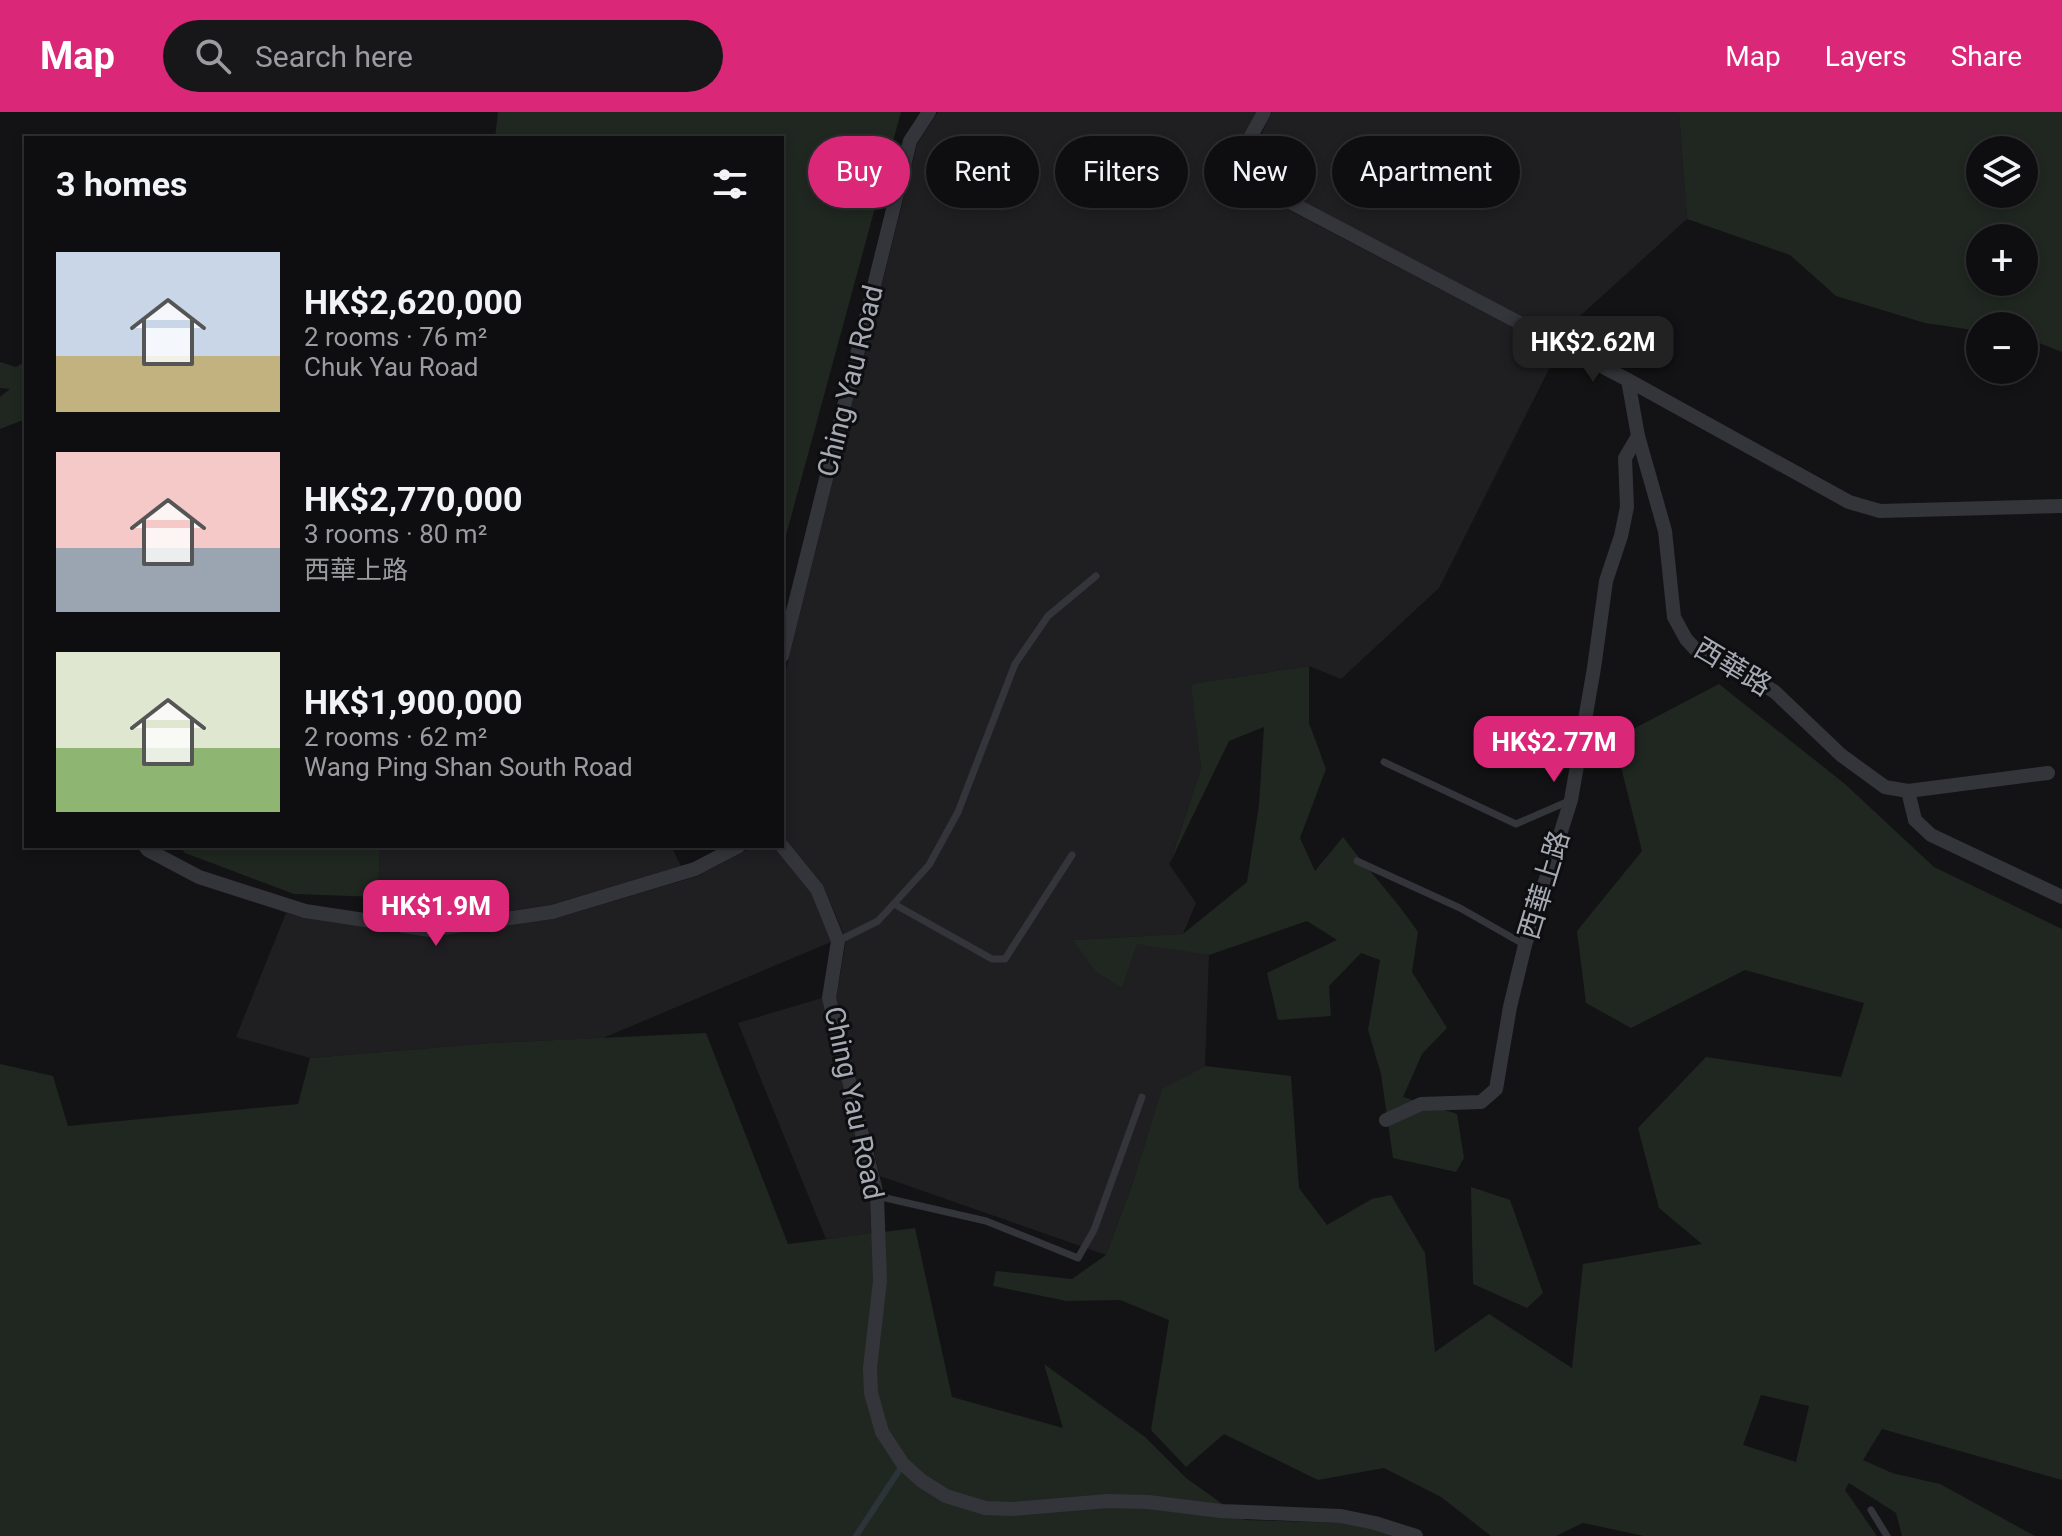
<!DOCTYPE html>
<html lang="en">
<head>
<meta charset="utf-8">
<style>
  :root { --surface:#0e0e10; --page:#171719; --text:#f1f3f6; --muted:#9b9c9f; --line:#2e2e30; --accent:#db2777 }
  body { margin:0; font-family:Roboto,"Noto Sans TC",sans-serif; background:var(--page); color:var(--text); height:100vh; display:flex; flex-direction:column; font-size:30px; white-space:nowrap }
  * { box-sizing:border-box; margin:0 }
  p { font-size:26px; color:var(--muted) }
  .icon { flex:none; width:44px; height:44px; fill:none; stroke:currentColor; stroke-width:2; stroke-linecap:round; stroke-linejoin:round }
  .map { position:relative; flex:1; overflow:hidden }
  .side { position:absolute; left:24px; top:24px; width:760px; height:712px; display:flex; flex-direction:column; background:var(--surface); border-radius:0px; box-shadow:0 4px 12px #0003,0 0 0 2px var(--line) }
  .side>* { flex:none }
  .banner { position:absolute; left:808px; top:24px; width:760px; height:72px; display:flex; gap:16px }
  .buttons { position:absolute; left:1966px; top:24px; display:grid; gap:16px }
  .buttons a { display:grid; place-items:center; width:72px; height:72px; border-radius:50%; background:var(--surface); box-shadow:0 4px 12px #0003,0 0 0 2px var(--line); font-size:40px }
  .price { position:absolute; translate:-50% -68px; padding:0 18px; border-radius:16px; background:var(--accent); color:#fff; font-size:26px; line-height:52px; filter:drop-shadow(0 2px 4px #0008) }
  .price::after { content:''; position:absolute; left:50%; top:48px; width:24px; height:18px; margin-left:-12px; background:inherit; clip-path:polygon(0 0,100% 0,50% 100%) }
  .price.on { background:#222; color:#fff }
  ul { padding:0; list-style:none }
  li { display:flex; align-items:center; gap:24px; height:200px; padding:0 32px }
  li span { display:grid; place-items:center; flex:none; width:224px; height:160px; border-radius:0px; color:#555 }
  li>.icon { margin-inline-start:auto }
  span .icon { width:96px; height:96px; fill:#fffc; stroke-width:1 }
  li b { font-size:34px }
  h2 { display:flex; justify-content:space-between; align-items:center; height:96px; padding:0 32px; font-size:34px }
  .tag { padding:0 28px; border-radius:36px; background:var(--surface); box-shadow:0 4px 12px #0003,0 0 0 2px var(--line); font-size:28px; line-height:72px }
  .tag.on { background:var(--accent); color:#fff }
  header { display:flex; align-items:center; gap:48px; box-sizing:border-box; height:112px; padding:0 40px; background:var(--accent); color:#fff }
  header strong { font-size:38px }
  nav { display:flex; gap:44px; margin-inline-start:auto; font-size:28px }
  .search { width:560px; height:72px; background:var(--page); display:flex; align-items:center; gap:20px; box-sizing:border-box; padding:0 28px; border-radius:44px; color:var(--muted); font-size:30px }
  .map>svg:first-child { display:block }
  .built { fill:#1f1f22 }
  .green { fill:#1f2720; fill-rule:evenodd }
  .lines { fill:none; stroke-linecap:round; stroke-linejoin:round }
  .stream { stroke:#2c343a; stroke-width:6 }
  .service { stroke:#34353a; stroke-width:7 }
  .minor { stroke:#34353a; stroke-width:14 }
  .labels { text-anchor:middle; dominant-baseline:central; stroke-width:6; stroke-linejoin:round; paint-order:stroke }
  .street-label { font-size:28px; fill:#a5aab5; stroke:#0e0e10 }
</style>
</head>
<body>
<header>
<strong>Map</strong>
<div class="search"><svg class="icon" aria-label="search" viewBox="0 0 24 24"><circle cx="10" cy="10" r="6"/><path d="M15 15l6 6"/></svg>Search here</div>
<nav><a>Map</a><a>Layers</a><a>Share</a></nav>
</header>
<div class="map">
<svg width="2062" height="1424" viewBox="0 0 2062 1424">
  <rect width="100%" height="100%" fill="#131315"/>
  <g class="built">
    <path d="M938,0H1256L1233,47L1235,62L1243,74L1558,239L1439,476L1341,567L1309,554L1192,572L1201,656L1169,752L1196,791L1183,822L1074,828L1122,875L1137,831L1209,843L1205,954L1162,978L1133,1070L1106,1143L880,1064L836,886L846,828L823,773L782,723V573L917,32Z"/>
    <path d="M1272,0H1679L1687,107L1558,224L1253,63L1248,50Z"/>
    <path d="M380,734H671L681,754L550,793L430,811L377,803Z"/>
    <path d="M754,734H773L811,780L831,830L603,926L492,931L310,946L236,925L286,801L304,806L430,825L553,807L698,764Z"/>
    <path d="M822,886L870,1085L871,1122L826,1127L738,911Z"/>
  </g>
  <g class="green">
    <path d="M498,0H901L782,438V26H495Z"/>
    <path d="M1679,0H2062V240L2024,225V214H1980V219L1925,211L1836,184L1790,143L1687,107ZM1980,38H2024V82H1980ZM1980,126H2024V170H1980Z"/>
    <path d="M26,249V307L0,317V285L10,277L0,276V250L16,255Z"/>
    <path d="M1309,554V611L1326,657L1300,726L1315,759L1343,725C1367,757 1395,786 1418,820L1412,860L1447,916L1422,942L1403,985L1457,1002L1464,1046L1456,1060L1393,1046L1381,962L1368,918L1380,848L1361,841L1329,874L1331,904L1278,908L1267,861L1337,828L1307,809L1209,843L1137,832L1122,876L1095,859L1073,828L1183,822L1247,770L1259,693L1264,615L1229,629L1169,753L1201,656L1191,572Z"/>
    <path d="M1719,572L1845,672L1934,755L2062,817V1368L1882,1317L1863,1348L1892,1361L1940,1372L2035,1424H1902L1896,1401L1849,1371L1845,1378L1877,1424H1644L1583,1411L1556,1424H1491L1441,1385L1384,1356L1318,1368L1224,1322L1186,1355L1151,1318L1169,1208L1120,1188L1067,1189L993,1174L996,1159L1072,1167L1106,1143L1133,1070L1162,977L1205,954L1291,964L1299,1076L1327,1113L1372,1087L1391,1083L1425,1141L1435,1240L1489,1202L1572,1256L1583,1152L1702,1132L1659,1096L1638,1016L1706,945L1841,965L1864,891L1745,858L1631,916L1586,891L1577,819L1642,739L1614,627ZM1761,1283L1809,1294L1796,1350L1743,1333Z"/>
    <path d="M179,734H380L378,785L294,782L185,741Z"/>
    <path d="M706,921L788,1132L915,1116L952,1285L1063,1316L1044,1252L1145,1325L1186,1366L1245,1408L1381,1412L1401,1424H0V952L53,964L68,1014L298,992L310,946L492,931Z"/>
    <path d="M1471,1075L1510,1088L1543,1181L1527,1196L1473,1172Z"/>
  </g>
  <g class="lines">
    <path class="stream" d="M856,1424L902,1354"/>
    <g class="service">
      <path d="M1384,650L1516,712L1569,689"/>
      <path d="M1357,749L1460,796L1525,833"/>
      <path d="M894,792L992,847H1005L1072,743"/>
      <path d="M838,829L878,809L929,753L958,700L1015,552L1048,504L1096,464"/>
      <path d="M877,1084L986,1109L1078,1146L1094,1118L1142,985"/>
      <path d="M1871,1398L1887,1424"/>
    </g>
    <g class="minor">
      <path d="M1264,0C1254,21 1232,47 1248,68L1628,268L1849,390L1880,399L2062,394"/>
      <path d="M1638,324L1665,419L1674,505L1686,527L1697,539L1726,549L1775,580L1841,643L1885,675L1908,679L2048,661"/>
      <path d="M782,544L910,29L929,0"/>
      <path d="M1908,679L1915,708L1931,723L2062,785"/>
      <path d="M145,734L148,738L199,765L305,799L430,818L552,800L695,757L739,734"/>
      <path d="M782,734L817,777L838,829L829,886L877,1084L880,1169L870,1256L871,1281L882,1320L903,1352L922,1369L946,1384L985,1396L1012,1397L1107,1389L1148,1390L1221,1399L1341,1404L1375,1411L1416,1424"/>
      <path d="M1386,1008L1421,992L1481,990L1496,977L1510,895L1525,833L1571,688L1594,556L1606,469L1621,424L1627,395L1625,346L1638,324L1628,268"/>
    </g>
  </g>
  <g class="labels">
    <g class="street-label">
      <text transform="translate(850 269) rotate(-76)">Ching Yau Road</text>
      <text transform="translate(1733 555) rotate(31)">西華路</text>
      <text transform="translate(1544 773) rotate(-73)">西華上路</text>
      <text transform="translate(854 991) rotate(78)">Ching Yau Road</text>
    </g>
  </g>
</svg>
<div class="buttons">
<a><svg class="icon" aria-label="layers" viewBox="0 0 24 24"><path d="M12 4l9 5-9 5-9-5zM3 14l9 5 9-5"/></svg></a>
<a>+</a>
<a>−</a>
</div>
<b class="price on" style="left:1593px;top:272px">HK$2.62M</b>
<b class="price" style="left:1554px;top:672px">HK$2.77M</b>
<b class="price" style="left:436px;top:836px">HK$1.9M</b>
<div class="banner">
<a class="tag on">Buy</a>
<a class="tag">Rent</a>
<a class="tag">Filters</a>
<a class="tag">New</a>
<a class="tag">Apartment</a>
</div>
<section class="side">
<h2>3 homes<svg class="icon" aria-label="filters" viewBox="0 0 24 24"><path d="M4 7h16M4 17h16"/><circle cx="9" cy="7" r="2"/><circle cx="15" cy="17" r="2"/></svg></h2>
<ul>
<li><span style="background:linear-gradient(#c9d6e8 65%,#c2b280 0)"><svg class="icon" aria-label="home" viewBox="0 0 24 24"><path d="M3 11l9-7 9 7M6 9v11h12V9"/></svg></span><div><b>HK$2,620,000</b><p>2 rooms · 76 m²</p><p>Chuk Yau Road</p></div></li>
<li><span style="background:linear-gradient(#f6c9c9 60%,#9aa5b1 0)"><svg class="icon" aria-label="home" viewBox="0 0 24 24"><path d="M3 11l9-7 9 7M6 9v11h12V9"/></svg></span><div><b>HK$2,770,000</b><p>3 rooms · 80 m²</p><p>西華上路</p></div></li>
<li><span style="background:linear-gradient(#dfe7d0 60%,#8fb573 0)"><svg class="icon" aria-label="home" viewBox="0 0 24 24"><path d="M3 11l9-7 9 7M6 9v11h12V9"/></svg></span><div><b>HK$1,900,000</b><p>2 rooms · 62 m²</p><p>Wang Ping Shan South Road</p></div></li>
</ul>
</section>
</div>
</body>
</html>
